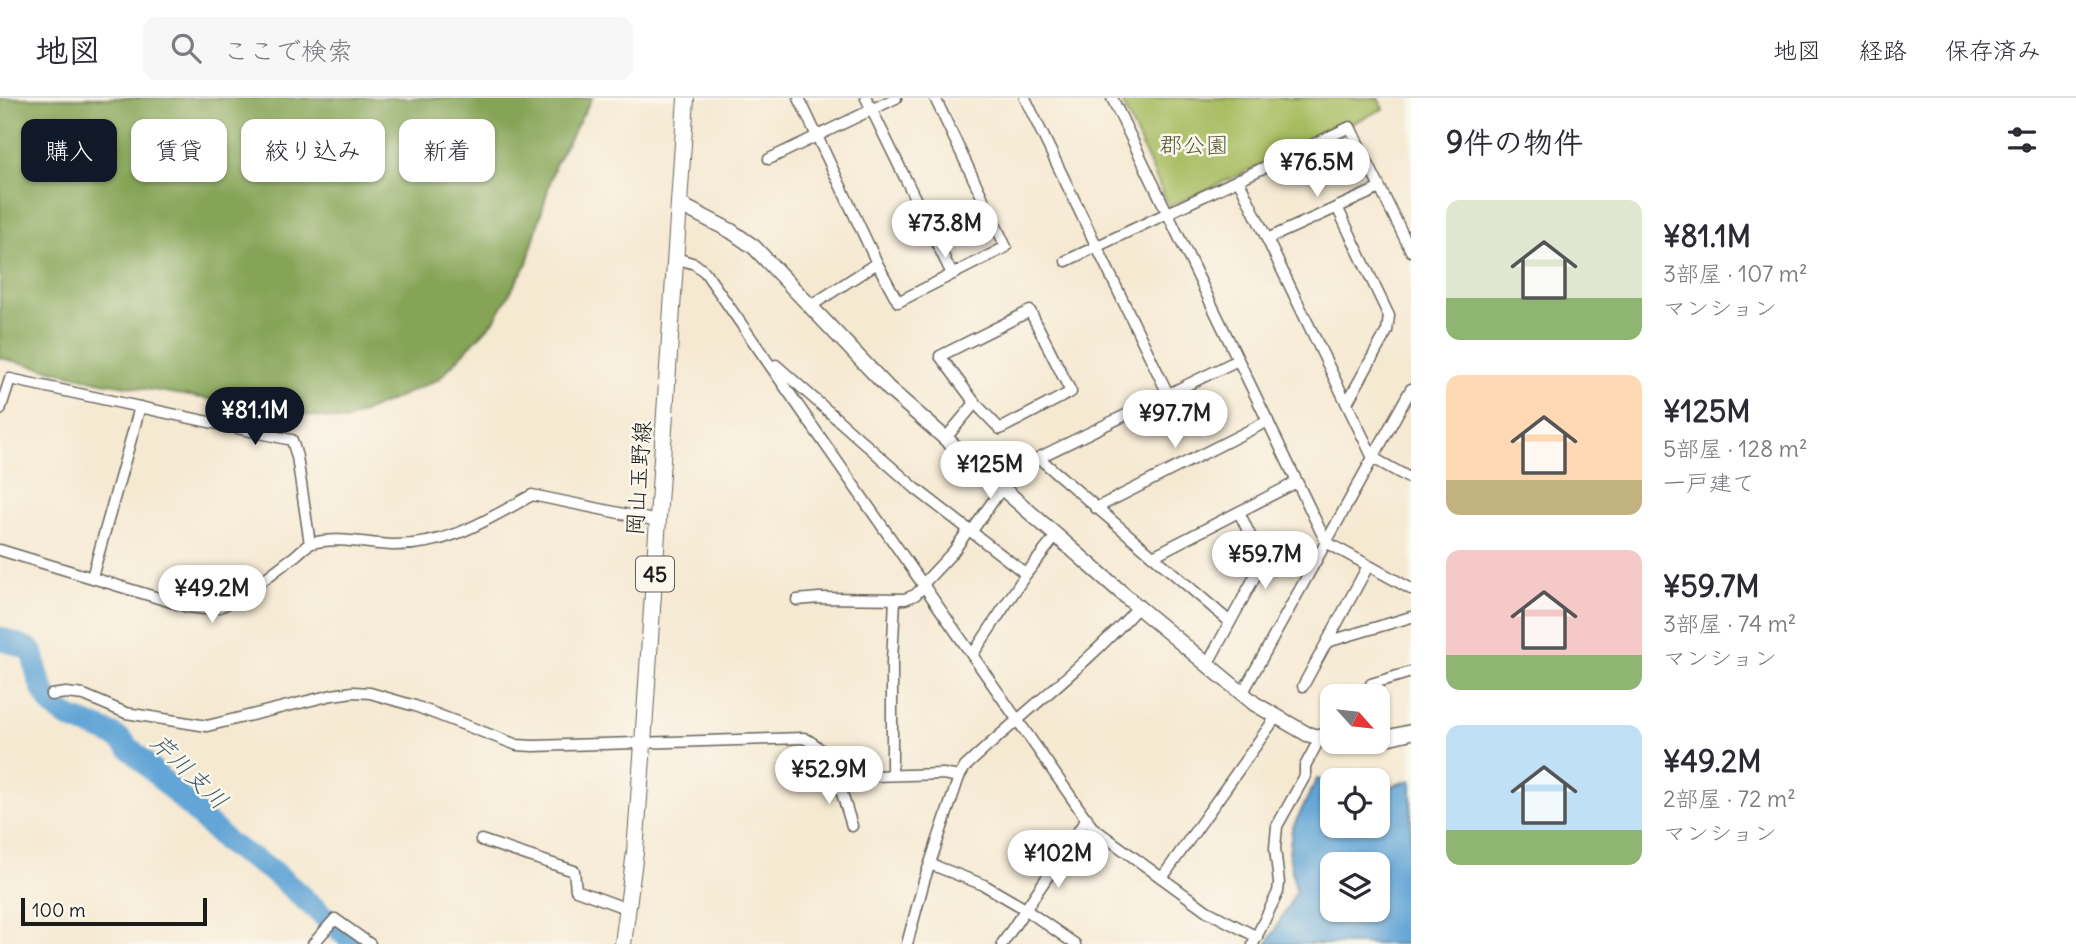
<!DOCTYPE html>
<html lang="ja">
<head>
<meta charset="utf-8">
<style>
  :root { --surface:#fff; --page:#f7f7f7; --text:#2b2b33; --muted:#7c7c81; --line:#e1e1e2; --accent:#111827 }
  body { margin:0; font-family:Delius,"Klee One",sans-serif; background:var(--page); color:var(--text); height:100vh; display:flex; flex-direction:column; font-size:26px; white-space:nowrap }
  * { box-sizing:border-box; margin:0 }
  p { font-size:23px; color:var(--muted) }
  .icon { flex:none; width:38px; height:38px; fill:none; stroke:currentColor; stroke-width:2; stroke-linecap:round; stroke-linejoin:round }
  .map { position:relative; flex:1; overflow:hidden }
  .details { display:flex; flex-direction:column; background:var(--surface); width:665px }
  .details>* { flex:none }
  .banner { position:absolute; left:21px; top:21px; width:665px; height:63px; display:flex; gap:14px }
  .needle { width:46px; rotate:117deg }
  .controls { position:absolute; left:1320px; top:586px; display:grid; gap:14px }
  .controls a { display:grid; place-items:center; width:70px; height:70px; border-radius:14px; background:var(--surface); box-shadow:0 2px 5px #0004; font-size:35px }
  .scale { position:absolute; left:21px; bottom:18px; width:186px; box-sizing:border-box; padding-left:7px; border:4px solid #1c1c1c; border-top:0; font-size:19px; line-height:24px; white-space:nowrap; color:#1c1c1c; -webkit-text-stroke:5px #fbf7ec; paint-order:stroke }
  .price { position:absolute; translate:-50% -60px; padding:0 16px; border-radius:24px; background:#fff; color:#222; font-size:23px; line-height:46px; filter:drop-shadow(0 2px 4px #0008) }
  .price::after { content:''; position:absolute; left:50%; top:42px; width:21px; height:16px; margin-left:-10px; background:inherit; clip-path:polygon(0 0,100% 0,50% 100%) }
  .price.selected { background:var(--accent); color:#fff }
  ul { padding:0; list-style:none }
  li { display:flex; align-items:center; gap:21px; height:175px; padding:0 35px }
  li span { display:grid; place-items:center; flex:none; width:196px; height:140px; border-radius:14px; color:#555 }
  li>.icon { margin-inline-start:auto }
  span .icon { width:84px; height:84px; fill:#fffc; stroke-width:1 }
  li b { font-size:30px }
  h2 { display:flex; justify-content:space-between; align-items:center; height:84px; padding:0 35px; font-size:30px }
  .pill { padding:0 24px; border-radius:14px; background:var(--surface); box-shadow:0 2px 5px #0004; font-size:24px; line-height:63px }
  .pill.selected { background:var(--accent); color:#fff }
  header { display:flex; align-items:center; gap:42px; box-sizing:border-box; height:98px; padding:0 35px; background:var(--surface); border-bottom:2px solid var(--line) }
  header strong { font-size:33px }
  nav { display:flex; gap:38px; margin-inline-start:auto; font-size:24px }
  .search { width:490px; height:63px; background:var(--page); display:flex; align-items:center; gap:18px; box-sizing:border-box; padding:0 24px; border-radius:14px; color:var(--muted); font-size:26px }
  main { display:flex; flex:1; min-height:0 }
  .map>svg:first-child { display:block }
  .green { fill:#a7bc61; stroke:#626c3e; stroke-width:2 }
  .forest { fill:#85a457; stroke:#50603a; stroke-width:2 }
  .water { fill:#62a5d6; stroke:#3f6079; stroke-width:2; fill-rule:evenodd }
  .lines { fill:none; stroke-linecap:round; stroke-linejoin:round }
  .river { stroke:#62a5d6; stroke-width:23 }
  .street-casing { stroke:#68645c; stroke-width:13 }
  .secondary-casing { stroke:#68645c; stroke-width:17 }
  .primary-casing { stroke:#68645c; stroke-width:18 }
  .street { stroke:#fff; stroke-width:10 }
  .secondary { stroke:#fff; stroke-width:14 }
  .primary { stroke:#fff; stroke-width:16 }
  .labels { text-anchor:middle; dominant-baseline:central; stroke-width:5; stroke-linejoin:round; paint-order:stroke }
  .shield { fill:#fbf7ec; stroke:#5f5e5a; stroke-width:2 }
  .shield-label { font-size:21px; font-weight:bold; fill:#1c1c1c }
  .park-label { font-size:23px; fill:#545c38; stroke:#fbf7ec }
  .street-label { font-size:23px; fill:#1c1c1c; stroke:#fbf7ec }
  .water-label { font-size:24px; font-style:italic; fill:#3c5a70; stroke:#fbf7ec }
</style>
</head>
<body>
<header>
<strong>地図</strong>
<div class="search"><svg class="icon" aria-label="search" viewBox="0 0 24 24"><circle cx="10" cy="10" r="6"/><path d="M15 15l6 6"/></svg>ここで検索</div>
<nav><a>地図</a><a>経路</a><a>保存済み</a></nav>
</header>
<main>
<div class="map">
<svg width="1411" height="846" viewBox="0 0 1411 846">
  <rect width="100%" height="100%" fill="#fbf7ec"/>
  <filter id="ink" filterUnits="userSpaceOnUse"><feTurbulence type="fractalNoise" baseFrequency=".0143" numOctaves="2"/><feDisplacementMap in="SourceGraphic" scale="14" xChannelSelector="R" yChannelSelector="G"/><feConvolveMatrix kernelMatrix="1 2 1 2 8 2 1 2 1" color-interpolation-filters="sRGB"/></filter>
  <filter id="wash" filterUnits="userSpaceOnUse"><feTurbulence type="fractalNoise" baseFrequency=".00686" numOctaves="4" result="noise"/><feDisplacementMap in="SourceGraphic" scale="28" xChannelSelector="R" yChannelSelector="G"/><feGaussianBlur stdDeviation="1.57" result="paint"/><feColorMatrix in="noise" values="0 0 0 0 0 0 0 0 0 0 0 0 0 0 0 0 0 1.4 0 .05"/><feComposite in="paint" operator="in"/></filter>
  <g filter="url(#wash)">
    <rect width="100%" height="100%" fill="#f5e9d2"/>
    <path class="green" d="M1120,0H1378L1383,11L1169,109Z"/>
    <path class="forest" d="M0,0H592L555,67L527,165L494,223L439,281L345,323L102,284L0,260Z"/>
    <path class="water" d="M1317,681L1326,683L1332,689V728H1377V692L1411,682V846H1267L1296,794L1289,757L1292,731ZM1332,766H1377V812H1332Z"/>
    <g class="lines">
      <path class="river" d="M0,540L29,551L33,556C38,585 46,611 75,622C92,629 106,631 121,642L229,746L275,775L355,846"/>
    </g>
  </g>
  <g filter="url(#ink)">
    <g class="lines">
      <g class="street-casing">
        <g id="street">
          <path d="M799,0L877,165L898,204L1006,149L935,0"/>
          <path d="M866,0L952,176"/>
          <path d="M1025,0L1168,296"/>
          <path d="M1112,0L1326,444L1411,491"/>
          <path d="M769,61L896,0"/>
          <path d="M1238,81L1373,360L1411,381"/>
          <path d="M1337,109L1389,218L1387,233L1347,305"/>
          <path d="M1267,141L1380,90"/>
          <path d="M676,160L695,166L705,174L1092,729L1207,813L1257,839"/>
          <path d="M1066,163L1350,29L1411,153"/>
          <path d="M809,209L877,165"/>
          <path d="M1030,213L1071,294L1000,331L975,305L940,258Z"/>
          <path d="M776,267L915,390L1026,476"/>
          <path d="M0,312L10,281L292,342L297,359L310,446"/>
          <path d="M945,341L975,305"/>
          <path d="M1039,360L1230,524"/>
          <path d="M993,382L1238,262"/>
          <path d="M1096,410L1268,323"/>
          <path d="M972,433L1002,390"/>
          <path d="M0,452L188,509C198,510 209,513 219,509C242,501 274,473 295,458C300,454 306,447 312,445C337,438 367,446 393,447C448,448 485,423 532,397L658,423"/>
          <path d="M1153,458L1297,384"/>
          <path d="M92,479L140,309"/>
          <path d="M924,485L953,454L969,431"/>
          <path d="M797,502L819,500L905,501L915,497L925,487"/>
          <path d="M1327,544L1411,519"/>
          <path d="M973,556L1026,476L1056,438"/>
          <path d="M1207,567L1260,469L1259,456L1239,414"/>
          <path d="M1303,588L1368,468"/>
          <path d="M1242,596L1411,291"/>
          <path d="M51,597L66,595L84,597L126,615L207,628L332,597L353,594L370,595L415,608L517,647L533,648L804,640C821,648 830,662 837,679L943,676L959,679"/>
          <path d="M1374,598L1371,586L1411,574"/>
          <path d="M1377,612L1384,641"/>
          <path d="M892,676V564L895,501"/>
          <path d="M837,679L852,728"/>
          <path d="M481,742L574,773L576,792L628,811"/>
          <path d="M930,766L984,787L1022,809L1075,846"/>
          <path d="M1162,780L1276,619"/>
          <path d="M313,846L335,821L370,846"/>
          <path d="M907,846L924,783L959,679L965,669C1022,615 1086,568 1138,509"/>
          <path d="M1002,846L1087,720"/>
          <path d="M1253,846L1278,794L1279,785L1275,750L1277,728L1305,678V668L1320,640"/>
        </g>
      </g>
      <g class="secondary-casing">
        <g id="secondary">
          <path d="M679,106L731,133L754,149L889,291L1138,509L1255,606L1307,636L1332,643"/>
          <path d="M1377,642L1411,634"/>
          <path d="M1336,644H1366"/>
        </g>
      </g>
      <g class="primary-casing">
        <path id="primary" d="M623,846L635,754L643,646L686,0"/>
      </g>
      <use href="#street" class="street"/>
      <use href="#secondary" class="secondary"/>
      <use href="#primary" class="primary"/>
    </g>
  </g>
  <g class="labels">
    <rect class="shield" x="636" y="458.5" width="38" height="35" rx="5"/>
    <g class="shield-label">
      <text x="655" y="476">45</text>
    </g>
    <g class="park-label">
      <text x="1194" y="46">郡公園</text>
    </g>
    <g class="street-label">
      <text transform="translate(638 380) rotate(-86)">岡山玉野線</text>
    </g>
    <g class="water-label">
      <text transform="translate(190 673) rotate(44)">芹川支川</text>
    </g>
  </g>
</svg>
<div class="controls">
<a><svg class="needle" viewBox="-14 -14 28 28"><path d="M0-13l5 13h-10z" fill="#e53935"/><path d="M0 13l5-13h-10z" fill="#7c7c81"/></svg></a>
<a><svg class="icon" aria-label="locate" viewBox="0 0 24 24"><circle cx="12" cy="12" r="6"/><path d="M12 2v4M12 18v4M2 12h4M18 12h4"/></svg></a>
<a><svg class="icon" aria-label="layers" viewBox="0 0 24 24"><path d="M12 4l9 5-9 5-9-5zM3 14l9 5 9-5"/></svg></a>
</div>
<div class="scale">100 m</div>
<b class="price" style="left:1317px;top:101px">¥76.5M</b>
<b class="price" style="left:945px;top:162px">¥73.8M</b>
<b class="price selected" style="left:255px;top:349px">¥81.1M</b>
<b class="price" style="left:1175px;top:352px">¥97.7M</b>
<b class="price" style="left:990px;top:403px">¥125M</b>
<b class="price" style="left:1265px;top:493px">¥59.7M</b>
<b class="price" style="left:212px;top:527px">¥49.2M</b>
<b class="price" style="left:829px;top:708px">¥52.9M</b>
<b class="price" style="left:1058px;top:792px">¥102M</b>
<div class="banner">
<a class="pill selected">購入</a>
<a class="pill">賃貸</a>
<a class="pill">絞り込み</a>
<a class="pill">新着</a>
</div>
</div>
<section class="details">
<h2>9件の物件<svg class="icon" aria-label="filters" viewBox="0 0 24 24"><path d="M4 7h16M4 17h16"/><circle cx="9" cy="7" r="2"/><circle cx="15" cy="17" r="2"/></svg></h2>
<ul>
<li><span style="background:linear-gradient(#dfe7d0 70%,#8fb573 0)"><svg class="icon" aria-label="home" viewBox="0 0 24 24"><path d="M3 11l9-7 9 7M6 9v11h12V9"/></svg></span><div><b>¥81.1M</b><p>3部屋 · 107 m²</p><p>マンション</p></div></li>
<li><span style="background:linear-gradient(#ffd9b3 75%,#c2b280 0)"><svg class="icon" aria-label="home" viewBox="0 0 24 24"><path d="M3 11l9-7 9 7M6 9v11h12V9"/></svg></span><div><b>¥125M</b><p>5部屋 · 128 m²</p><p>一戸建て</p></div></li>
<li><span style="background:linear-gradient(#f6c9c9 75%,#8fb573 0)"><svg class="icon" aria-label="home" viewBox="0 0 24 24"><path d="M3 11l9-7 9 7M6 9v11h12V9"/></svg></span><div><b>¥59.7M</b><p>3部屋 · 74 m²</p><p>マンション</p></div></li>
<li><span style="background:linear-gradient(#bfe0f5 75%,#8fb573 0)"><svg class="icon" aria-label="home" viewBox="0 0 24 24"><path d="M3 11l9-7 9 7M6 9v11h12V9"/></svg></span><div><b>¥49.2M</b><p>2部屋 · 72 m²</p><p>マンション</p></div></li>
</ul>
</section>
</main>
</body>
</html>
